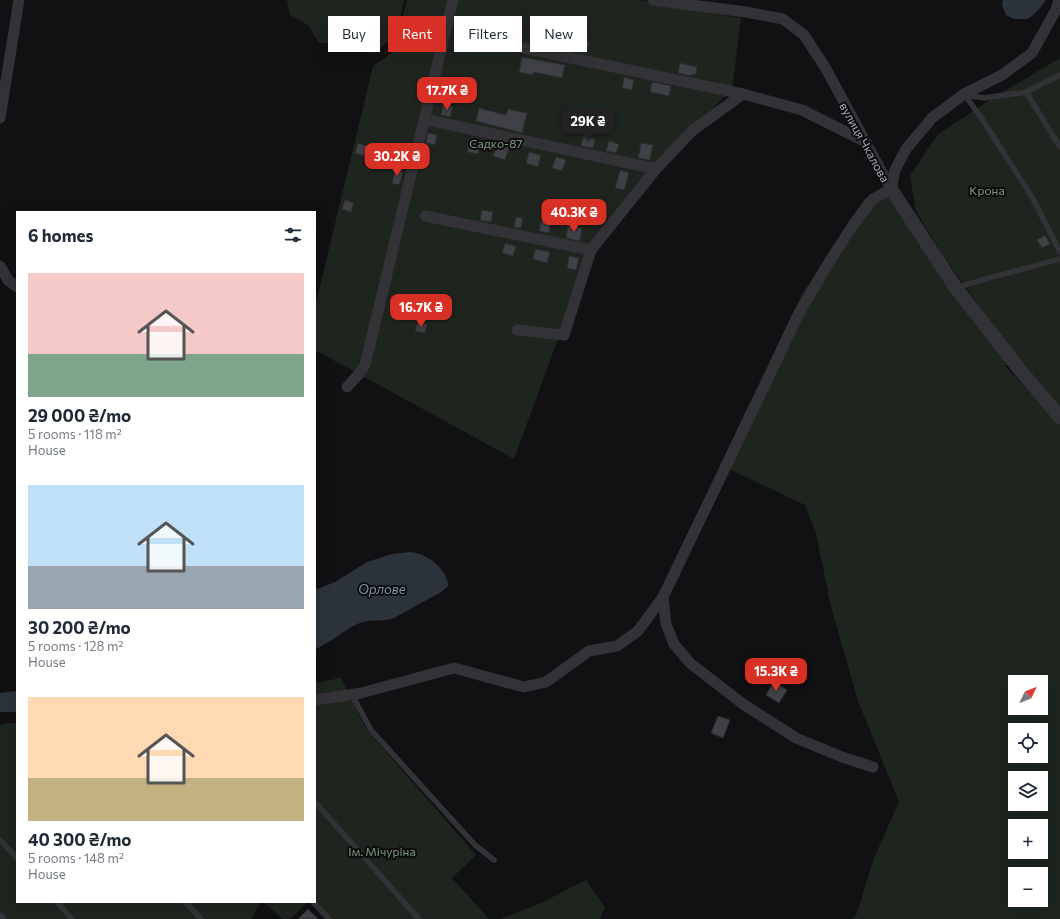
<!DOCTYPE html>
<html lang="en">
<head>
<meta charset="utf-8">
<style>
  :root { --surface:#fff; --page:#f6f6f7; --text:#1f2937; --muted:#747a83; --accent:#d93025 }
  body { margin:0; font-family:Commissioner,sans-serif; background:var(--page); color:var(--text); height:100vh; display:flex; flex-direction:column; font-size:15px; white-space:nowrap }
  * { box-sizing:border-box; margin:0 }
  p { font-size:13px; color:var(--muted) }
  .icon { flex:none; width:22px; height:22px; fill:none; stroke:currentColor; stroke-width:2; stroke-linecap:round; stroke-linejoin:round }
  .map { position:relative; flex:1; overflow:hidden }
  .side { position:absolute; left:16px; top:211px; width:300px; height:692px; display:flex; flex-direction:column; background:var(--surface); border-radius:0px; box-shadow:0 4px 16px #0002 }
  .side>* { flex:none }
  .top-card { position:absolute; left:328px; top:16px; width:380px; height:36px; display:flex; gap:8px }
  .needle { width:26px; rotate:47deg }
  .fabs { position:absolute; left:1008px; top:675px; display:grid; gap:8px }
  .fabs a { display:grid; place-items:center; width:40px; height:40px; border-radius:0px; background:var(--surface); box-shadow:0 4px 16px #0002; font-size:20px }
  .price { position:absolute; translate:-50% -34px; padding:0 9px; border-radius:8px; background:var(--accent); color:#fff; font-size:13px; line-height:26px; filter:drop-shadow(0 1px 2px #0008) }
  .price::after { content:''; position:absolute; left:50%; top:24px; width:12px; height:9px; margin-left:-6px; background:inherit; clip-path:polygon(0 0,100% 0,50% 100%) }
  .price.current { background:#222; color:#fff }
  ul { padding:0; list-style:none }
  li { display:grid; align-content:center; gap:8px; height:212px; padding:0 12px }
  li span { display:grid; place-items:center; height:124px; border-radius:0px; color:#555 }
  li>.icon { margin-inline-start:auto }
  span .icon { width:72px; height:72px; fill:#fffc; stroke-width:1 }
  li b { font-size:17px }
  h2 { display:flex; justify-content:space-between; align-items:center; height:48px; padding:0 12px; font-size:17px }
  .pill { padding:0 14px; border-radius:0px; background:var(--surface); box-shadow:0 4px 16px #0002; font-size:14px; line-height:36px }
  .pill.current { background:var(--accent); color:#fff }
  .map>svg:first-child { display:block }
  .green { fill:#1e251f; fill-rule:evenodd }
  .water { fill:#2c333a }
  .building { fill:#404146; stroke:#2c2c2e }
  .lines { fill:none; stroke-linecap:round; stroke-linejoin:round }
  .service { stroke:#333337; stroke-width:5.5 }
  .minor { stroke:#333337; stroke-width:11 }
  .tertiary { stroke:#333337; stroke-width:14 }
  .labels { text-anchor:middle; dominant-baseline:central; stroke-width:4; stroke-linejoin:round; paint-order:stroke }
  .street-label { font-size:12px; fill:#a4a8b2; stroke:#0c0c0e }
  .park-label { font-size:12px; fill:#7d9b7f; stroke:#0c0c0e }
  .water-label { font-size:13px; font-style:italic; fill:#7e95aa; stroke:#0c0c0e }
</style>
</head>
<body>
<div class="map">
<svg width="1060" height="919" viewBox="0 0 1060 919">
  <rect width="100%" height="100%" fill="#111113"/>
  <g class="green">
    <path d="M287,0H404L400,19L389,40L376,52L369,53L351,47L318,42L308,25L290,15Z"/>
    <path d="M407,0H639L741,18L732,90L662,157L589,246L558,339L514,459L315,350V307L373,66L394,51Z"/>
    <path d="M1060,58V408L991,323L942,254L916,211L910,176L938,134L996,96Z"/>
    <path d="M890,195L1013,365H1004L1060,424V919H852L857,913L874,858L899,802L858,701L831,607L816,533L805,505L720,465L802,294L865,198ZM1015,682H1041V708H1015ZM1015,730H1041V756H1015ZM1015,778H1041V804H1015ZM1015,826H1041V852H1015ZM1015,874H1041V900H1015Z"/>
    <path d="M341,678L366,729L476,855L452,878L489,919H326L315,902V683Z"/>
    <path d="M11,723H17V902H261L251,919H0V725Z"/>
    <path d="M586,880L605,907L600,919H500L539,904Z"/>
    <path d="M263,902H308L290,919H283Z"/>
  </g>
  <g class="water">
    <path d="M1003,0H1046L1041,7L1032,16L1027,19H1014L1006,15L1002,5Z"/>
    <path d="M411,552C416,553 421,554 426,557C436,561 449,576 448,586L441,592L394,618C384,622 373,619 363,622C353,625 345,631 336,637C330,642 322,645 315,650V590L335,582L367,562L392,554Z"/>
    <path d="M17,691V712H0V693Z"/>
  </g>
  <g class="building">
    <path d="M533,34L562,41L563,38L579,42L580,40L589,42L586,53L574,50V51L547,45V46L538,44V42L531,41Z"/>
    <path d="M522,57L565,65L562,78L533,72V75L519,72Z"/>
    <path d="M680,63L697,67L696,74H692V76L678,73Z"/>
    <path d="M624,77L634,80L632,90L622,88Z"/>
    <path d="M652,82L671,86L669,96L650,92Z"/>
    <path d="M443,105L453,107L450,117L441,115Z"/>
    <path d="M479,108L506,115L508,109L527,113L522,133L476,121Z"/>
    <path d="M428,133L437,135L435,145L426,143Z"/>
    <path d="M583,136L595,139L593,148L581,146Z"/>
    <path d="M470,138L482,141L478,154L467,152Z"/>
    <path d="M609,141L619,144L616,153L606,151Z"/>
    <path d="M358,143L367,146L364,156L355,153Z"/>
    <path d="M641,143L653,145L650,160L638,158Z"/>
    <path d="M497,145L509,148L505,160L493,156Z"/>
    <path d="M529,152L541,155L538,167L526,163Z"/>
    <path d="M556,157L566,160L562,171L552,168Z"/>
    <path d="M395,170L403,172L399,185L392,183Z"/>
    <path d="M620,170L629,173L624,190L615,188Z"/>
    <path d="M345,200L354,203L351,212L342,209Z"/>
    <path d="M482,210L493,212L491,222L480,220Z"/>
    <path d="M516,217L523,218L521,228L514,227Z"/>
    <path d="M541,221L551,223L549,233L539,231Z"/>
    <path d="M568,225L582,228L580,241L566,238Z"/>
    <path d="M1045,235L1050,244L1042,248L1037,240Z"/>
    <path d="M505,243L516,246L513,256L502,253Z"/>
    <path d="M535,249L550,252L547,263L533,259Z"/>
    <path d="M569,256L579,258L576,270L567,268Z"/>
    <path d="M417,322L427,324L425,333L415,331Z"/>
    <path d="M774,682L787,690L779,703L766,695Z"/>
    <path d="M718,716L730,720L723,738L711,733Z"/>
    <path d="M308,909L318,919H298Z"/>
  </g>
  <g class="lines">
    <g class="service">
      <path d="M1026,92L1060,75"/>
      <path d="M964,94L982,119L1032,197L1060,252"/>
      <path d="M966,95L984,98L1026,92L1060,147"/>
      <path d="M956,288L978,281L1060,259"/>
      <path d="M352,695L371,730L475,845L494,860"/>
      <path d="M315,802L419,919"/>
      <path d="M0,840L17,858"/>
      <path d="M57,902L72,919"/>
      <path d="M185,902L201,919"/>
      <path d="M313,902L329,919"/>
    </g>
    <g class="minor">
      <path d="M653,0L746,12L783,19L804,35L825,67L891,189"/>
      <path d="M519,47L743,94"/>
      <path d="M0,118L19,0"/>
      <path d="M424,119L656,169L692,131L743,94L802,110L866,142"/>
      <path d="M891,189L895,170L906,149L932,118L964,94L1002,75L1032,53L1056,10L1059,0"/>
      <path d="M425,216L591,250L656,169"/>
      <path d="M0,266L8,280L17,287"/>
      <path d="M517,330L564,335L591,250"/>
      <path d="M347,387L358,375L365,365L453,0"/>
      <path d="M663,597L666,624L674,644L690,663L743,704L796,738L842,757L873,767"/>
      <path d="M315,700L361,693L454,668L524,687L546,682L589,651L617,646L638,631L663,597L773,368L798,315L831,259L855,222L873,199L891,189"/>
      <path d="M0,918L1,919"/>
    </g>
    <path class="tertiary" d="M891,189L956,288L1020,370L1060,417"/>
  </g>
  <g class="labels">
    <g class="street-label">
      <text transform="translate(865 142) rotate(61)">вулиця Чкалова</text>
    </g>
    <g class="park-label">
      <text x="496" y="143">Садко-87</text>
      <text x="987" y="190">Крона</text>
      <text x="382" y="851">Ім. Мічуріна</text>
    </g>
    <g class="water-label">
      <text x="382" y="589">Орлове</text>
    </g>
  </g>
</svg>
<div class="fabs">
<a><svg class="needle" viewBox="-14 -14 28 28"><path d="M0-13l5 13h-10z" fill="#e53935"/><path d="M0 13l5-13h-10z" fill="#747a83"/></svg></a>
<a><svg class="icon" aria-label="locate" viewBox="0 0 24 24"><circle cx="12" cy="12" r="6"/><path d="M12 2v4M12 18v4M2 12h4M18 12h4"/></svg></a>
<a><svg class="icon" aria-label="layers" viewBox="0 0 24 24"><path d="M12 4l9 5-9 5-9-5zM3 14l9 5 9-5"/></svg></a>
<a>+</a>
<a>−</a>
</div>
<b class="price" style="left:447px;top:111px">17.7K ₴</b>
<b class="price current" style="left:588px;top:142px">29K ₴</b>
<b class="price" style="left:397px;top:177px">30.2K ₴</b>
<b class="price" style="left:574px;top:233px">40.3K ₴</b>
<b class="price" style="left:421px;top:328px">16.7K ₴</b>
<b class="price" style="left:776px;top:692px">15.3K ₴</b>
<div class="top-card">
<a class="pill">Buy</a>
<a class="pill current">Rent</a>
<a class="pill">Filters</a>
<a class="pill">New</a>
</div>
<section class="side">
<h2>6 homes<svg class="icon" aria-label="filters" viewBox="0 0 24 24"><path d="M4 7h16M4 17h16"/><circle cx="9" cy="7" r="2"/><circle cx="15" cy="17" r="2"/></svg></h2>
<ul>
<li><span style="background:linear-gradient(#f6c9c9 65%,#7fa58c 0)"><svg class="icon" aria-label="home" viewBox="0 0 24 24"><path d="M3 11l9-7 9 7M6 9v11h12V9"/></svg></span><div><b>29 000 ₴/mo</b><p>5 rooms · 118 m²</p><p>House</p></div></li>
<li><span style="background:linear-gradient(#bfe0f5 65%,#9aa5b1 0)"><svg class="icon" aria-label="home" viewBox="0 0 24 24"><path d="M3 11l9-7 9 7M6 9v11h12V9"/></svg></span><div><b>30 200 ₴/mo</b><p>5 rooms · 128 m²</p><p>House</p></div></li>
<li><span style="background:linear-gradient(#ffd9b3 65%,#c2b280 0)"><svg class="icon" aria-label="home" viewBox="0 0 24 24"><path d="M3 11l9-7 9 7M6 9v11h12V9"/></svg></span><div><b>40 300 ₴/mo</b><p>5 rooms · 148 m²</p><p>House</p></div></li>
</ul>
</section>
</div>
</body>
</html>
